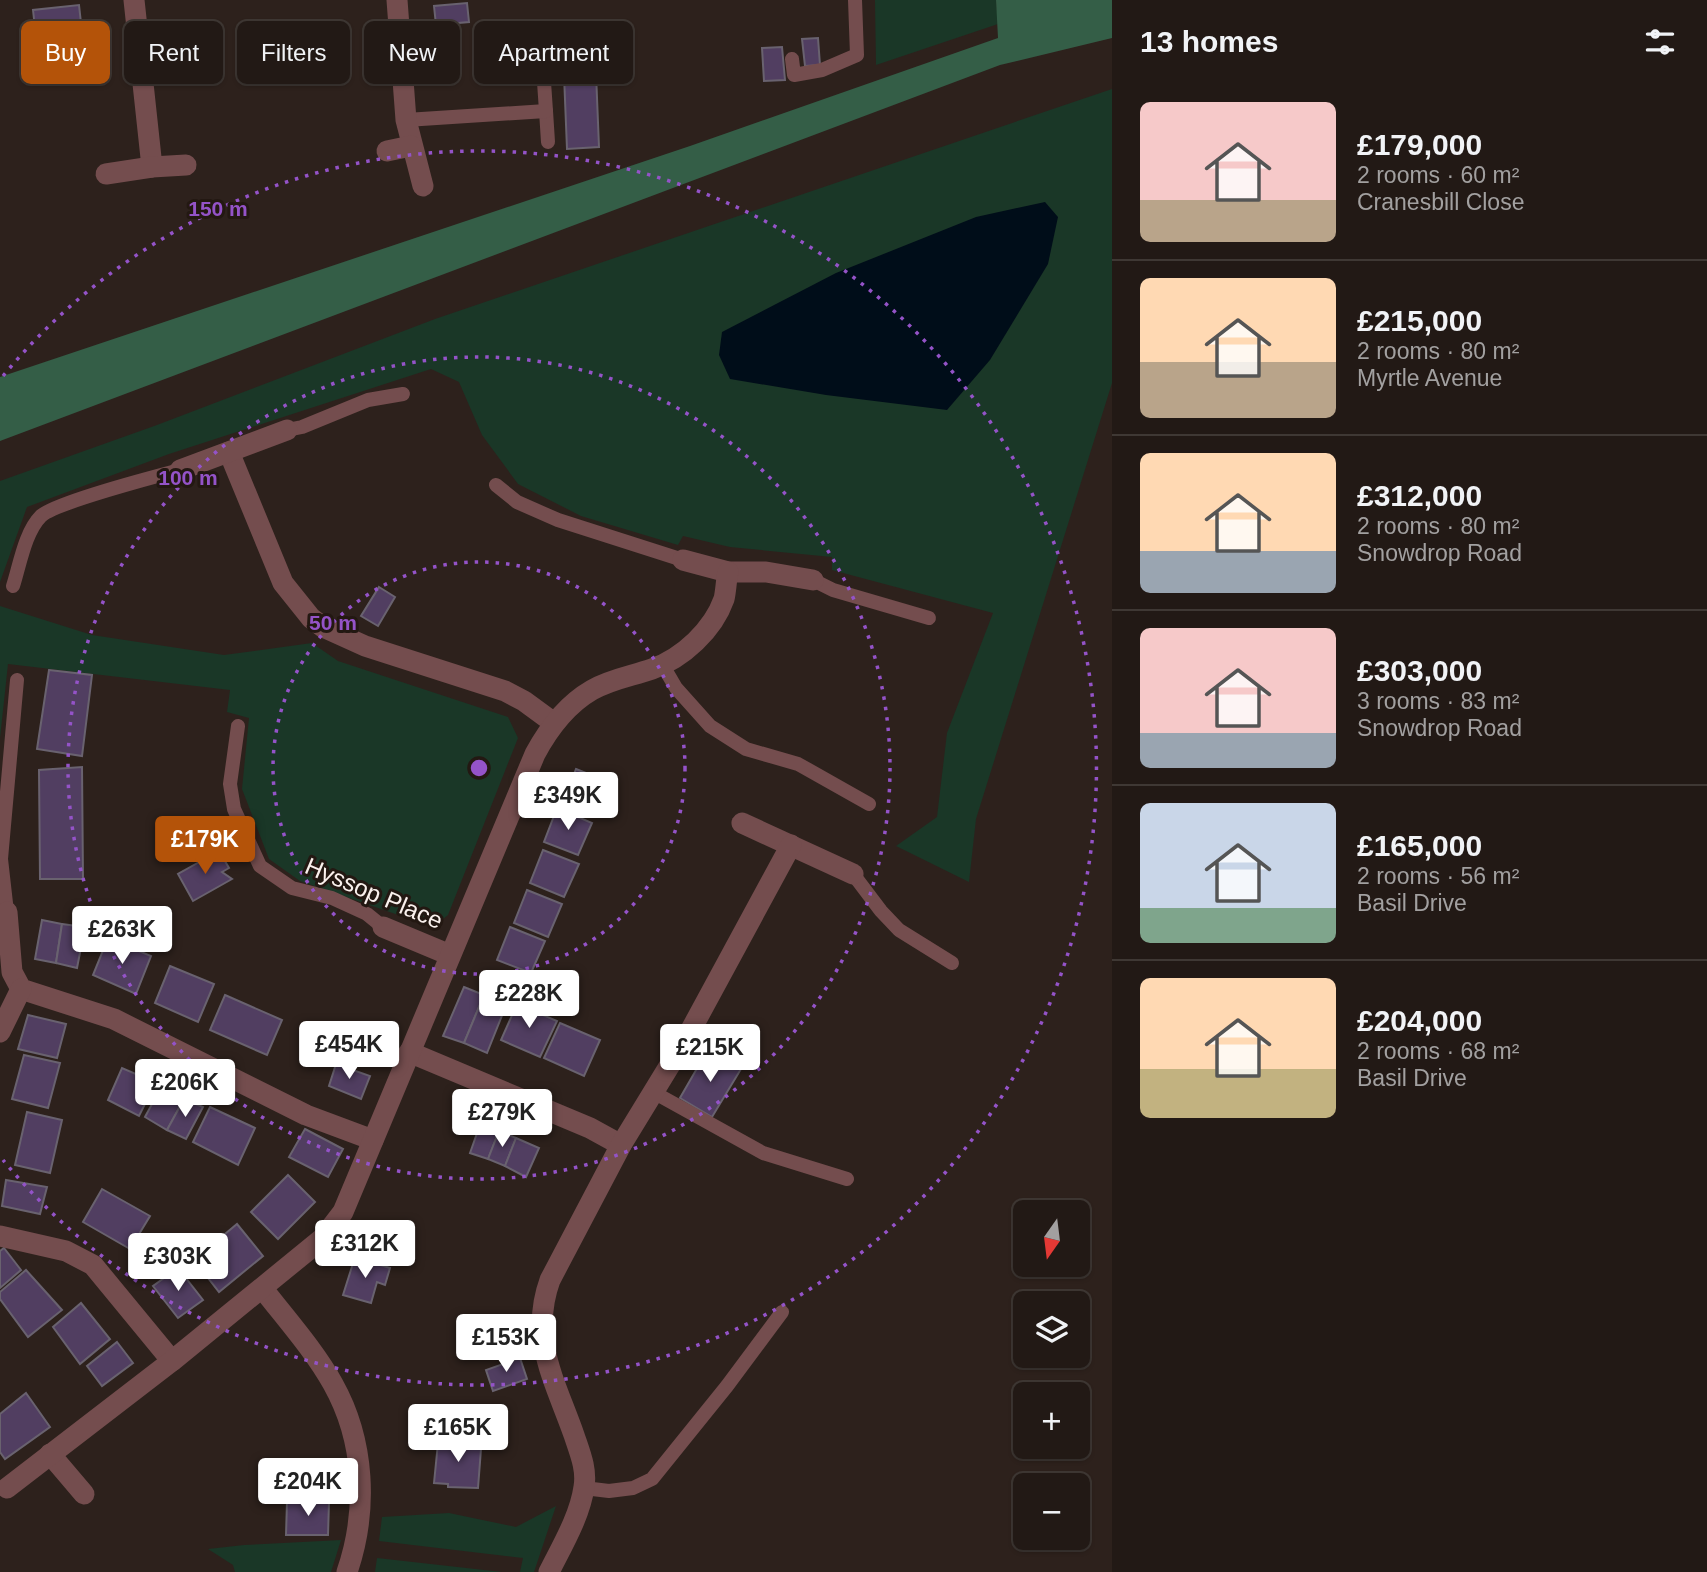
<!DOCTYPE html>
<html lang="en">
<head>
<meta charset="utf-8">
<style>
  :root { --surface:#221915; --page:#2a221e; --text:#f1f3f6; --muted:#a2a0a0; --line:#3f3834; --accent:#b45309 }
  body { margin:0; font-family:Arial,sans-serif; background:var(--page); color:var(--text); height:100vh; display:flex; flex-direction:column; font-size:26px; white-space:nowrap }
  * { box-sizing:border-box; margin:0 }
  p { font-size:23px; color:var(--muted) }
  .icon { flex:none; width:38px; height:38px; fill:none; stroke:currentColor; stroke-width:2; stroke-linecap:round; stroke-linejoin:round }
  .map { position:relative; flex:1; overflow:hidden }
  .details { display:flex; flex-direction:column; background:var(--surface); width:595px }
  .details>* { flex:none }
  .hud { position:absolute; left:21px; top:21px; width:665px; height:63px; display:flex; gap:14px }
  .needle { width:46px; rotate:194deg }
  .buttons { position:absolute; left:1013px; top:1200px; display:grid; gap:14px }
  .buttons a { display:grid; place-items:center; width:77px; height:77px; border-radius:10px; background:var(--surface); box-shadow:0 2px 5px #0004,0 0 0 2px var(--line); font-size:35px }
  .price { position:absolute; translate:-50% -60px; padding:0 16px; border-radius:7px; background:#fff; color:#222; font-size:23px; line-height:46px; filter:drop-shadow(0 2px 4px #0008) }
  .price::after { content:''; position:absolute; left:50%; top:42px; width:21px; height:16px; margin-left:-10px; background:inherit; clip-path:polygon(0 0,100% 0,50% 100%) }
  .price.on { background:var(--accent); color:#fff }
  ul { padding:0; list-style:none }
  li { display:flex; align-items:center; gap:21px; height:175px; padding:0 28px }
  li+li { border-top:2px solid var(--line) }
  li span { display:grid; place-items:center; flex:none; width:196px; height:140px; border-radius:10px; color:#555 }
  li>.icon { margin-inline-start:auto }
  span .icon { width:84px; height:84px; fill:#fffc; stroke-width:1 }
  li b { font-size:30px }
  h2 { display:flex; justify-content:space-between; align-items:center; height:84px; padding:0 28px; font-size:30px }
  .tag { padding:0 24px; border-radius:10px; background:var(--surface); box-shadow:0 2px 5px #0004,0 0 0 2px var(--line); font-size:24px; line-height:63px }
  .tag.on { background:var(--accent); color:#fff }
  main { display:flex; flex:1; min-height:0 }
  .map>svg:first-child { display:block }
  .green { fill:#1a3727 }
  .forest { fill:#345e47 }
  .water { fill:#000d19 }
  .building { fill:#513e61; stroke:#69626f; stroke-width:2 }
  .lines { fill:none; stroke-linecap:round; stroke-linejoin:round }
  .service { stroke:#744d4e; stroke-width:14 }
  .minor { stroke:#744d4e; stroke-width:21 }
  .ring { fill:none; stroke:#9453c8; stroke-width:3.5; stroke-dasharray:3.5 7 }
  .labels { text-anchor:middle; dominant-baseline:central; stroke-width:6; stroke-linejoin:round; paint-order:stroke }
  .street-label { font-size:24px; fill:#faf1ed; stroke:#231812 }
  .centre { fill:#9453c8; stroke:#231812; stroke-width:3.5 }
  .ring-label { font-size:21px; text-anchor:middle; font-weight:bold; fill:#9453c8; stroke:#231812; stroke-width:6; stroke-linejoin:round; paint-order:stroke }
</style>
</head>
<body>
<main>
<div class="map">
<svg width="1112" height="1572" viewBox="0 0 1112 1572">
  <rect width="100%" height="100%" fill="#2d211c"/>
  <g class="green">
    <path d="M875,0H996L998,24L876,65Z"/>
    <path d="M1112,89V383L976,819L969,882L896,846L937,817L947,733L993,613L832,570V557L730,547L683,536L678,545L581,516L518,484L482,435L459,382L431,369L169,454L27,507L0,582V481L157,425L435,319Z"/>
    <path d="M0,606L92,635L224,655L312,643L338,661L508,717L518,738L448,915L433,927L300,881L269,859L242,789L249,718L227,712L230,690L8,664L0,738Z"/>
    <path d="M556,1506L534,1572H520L523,1558L379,1541L382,1517L449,1513L516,1527Z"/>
    <path d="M341,1540L331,1572H235L233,1565L208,1549L244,1545Z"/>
    <path d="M377,1558L502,1572H375Z"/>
  </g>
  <path class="forest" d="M996,0H1112V38L1000,65L0,441V377L690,146L998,38Z"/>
  <path class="water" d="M1045,202L1058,217L1048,264L990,360L947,410L826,395L730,379L719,355L722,332L836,273L976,217Z"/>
  <g class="building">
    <path d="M467,3L469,22L436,25L434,6Z"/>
    <path d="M79,5L82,32L36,37L33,10Z"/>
    <path d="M818,38L820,65L805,66L802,39Z"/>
    <path d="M782,47L785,80L764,81L762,48Z"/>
    <path d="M596,73L599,147L567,149L564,75Z"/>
    <path d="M379,587L395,597L378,626L361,616Z"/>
    <path d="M49,670L92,675L82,756L37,749Z"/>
    <path d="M82,767L83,879H40L39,770Z"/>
    <path d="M576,769L611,783L596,816L563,802Z"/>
    <path d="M557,808L592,823L578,855L544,842Z"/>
    <path d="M543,850L579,864L564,897L530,883Z"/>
    <path d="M219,851L229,868L222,872L232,879L193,901L178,874Z"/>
    <path d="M527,890L562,904L548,937L514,923Z"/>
    <path d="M42,920L62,924L56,963L35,959Z"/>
    <path d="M62,924L85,927L77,968L56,963Z"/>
    <path d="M510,927L545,941L531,973L497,960Z"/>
    <path d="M108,938L151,956L136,994L93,975Z"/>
    <path d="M170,966L214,984L198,1022L155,1003Z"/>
    <path d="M464,987L484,995L464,1043L443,1036Z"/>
    <path d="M225,995L282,1020L267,1055L210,1030Z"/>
    <path d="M484,995L507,1003L487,1053L464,1043Z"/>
    <path d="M517,1004L557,1021L540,1057L501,1040Z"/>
    <path d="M28,1015L66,1024L57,1058L18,1049Z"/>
    <path d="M560,1023L600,1040L584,1076L544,1058Z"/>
    <path d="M707,1051L741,1069L712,1117L680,1098Z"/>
    <path d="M24,1055L60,1063L48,1108L12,1099Z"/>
    <path d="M336,1064L370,1076L361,1099L329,1086Z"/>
    <path d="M143,1066L160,1074L139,1116L108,1100L122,1068L138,1075Z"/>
    <path d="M159,1091L168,1096L169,1091L184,1099L167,1130L145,1117Z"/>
    <path d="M184,1099L203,1107L186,1139L167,1130Z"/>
    <path d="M210,1107L255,1128L238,1165L193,1142Z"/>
    <path d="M27,1112L62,1120L50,1173L15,1165Z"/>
    <path d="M481,1122L499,1131L488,1159L470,1153Z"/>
    <path d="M305,1129L343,1149L328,1177L289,1157Z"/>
    <path d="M499,1131L516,1138L505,1166L488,1159Z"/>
    <path d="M516,1138L539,1148L526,1177L505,1166Z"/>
    <path d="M288,1175L315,1202L278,1239L251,1212Z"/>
    <path d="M6,1180L47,1187L40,1214L2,1206Z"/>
    <path d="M102,1189L150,1216L130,1249L83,1222Z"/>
    <path d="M237,1224L263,1256L219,1292L194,1260Z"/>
    <path d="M4,1248L21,1270L0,1288V1251Z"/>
    <path d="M355,1257L390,1268L385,1285L377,1282L371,1303L343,1295Z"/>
    <path d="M178,1268L203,1300L178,1318L153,1286Z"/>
    <path d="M26,1270L62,1310L28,1337L0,1299V1292Z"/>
    <path d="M81,1303L110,1339L80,1364L53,1327Z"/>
    <path d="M117,1342L133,1363L102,1386L87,1366Z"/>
    <path d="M520,1358L527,1379L493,1391L486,1370Z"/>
    <path d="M26,1393L50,1427L5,1459L0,1452V1414Z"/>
    <path d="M455,1436L468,1437L467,1448L481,1449L478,1488L448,1487V1484L434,1483L438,1443L454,1444Z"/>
    <path d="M295,1462L336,1463V1496L293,1495Z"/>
    <path d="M287,1502H329L328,1535H286Z"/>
  </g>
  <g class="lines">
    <g class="service">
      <path d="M792,59L794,75L822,70L857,55L855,0"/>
      <path d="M546,111L548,142"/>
      <path d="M406,120L546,111L544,82"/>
      <path d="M287,430L302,427L368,400L403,394"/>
      <path d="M496,485L517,502L558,520L683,560"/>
      <path d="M813,580L833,590L929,618"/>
      <path d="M13,586C20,564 25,532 41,516C55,503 157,476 180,470"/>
      <path d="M662,664L676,688L710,726L746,749L798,764L869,804"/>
      <path d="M238,726L230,784L234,809L260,866L292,888L332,898L367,914L383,927"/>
      <path d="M853,874L881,911L899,930L952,963"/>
      <path d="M7,912L1,859L17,680"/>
      <path d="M653,1092L763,1153L847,1179"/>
      <path d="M584,1488L609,1491L633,1488L652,1479L727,1386L782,1312"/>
    </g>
    <g class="minor">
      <path d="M134,0L152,167"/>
      <path d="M397,0L406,120L423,186"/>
      <path d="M387,151L411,146"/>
      <path d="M106,174L152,167L186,165"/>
      <path d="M229,452L283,583L311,618L323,627L365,646L505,691L524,701L554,723"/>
      <path d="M180,470L287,430"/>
      <path d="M683,560L728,572H766L813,580"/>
      <path d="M742,823L853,874"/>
      <path d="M7,912L12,972L21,989L114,1019L306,1115L373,1140"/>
      <path d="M383,927L450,955"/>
      <path d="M0,1032L21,989"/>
      <path d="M409,1052L590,1128L621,1145"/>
      <path d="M0,1236L66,1251L93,1265L172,1361"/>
      <path d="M263,1289C287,1320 314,1350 333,1384C365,1441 368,1511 347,1572"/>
      <path d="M50,1454L84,1494"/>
      <path d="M7,1488L172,1361L323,1238L343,1212L535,754C549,728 566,705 592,690C611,679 632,676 652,669C683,658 713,630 724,599C726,591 726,581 728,572"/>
      <path d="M549,1572C562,1546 580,1516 584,1487C587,1469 580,1453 574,1435C555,1381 529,1338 550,1280L621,1145L687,1037L791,845"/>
    </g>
  </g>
  <g class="ring">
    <circle cx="479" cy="768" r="206"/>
    <circle cx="479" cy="768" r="411"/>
    <path d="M3 376A617 617 0 1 1 3 1160"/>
  </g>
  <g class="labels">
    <g class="street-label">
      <text transform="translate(374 893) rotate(23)">Hyssop Place</text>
    </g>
  </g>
  <circle cx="479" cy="768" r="10" class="centre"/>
  <g class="ring-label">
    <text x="218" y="216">150 m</text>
    <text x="188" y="485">100 m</text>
    <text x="333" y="630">50 m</text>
  </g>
</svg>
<div class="buttons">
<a><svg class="needle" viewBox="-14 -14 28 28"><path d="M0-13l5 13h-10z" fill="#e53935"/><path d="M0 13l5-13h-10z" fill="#a2a0a0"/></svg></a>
<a><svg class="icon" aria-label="layers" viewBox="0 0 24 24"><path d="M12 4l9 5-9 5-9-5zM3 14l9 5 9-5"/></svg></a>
<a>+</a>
<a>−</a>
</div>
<b class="price" style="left:568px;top:832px">£349K</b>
<b class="price on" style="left:205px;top:876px">£179K</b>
<b class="price" style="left:122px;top:966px">£263K</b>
<b class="price" style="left:529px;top:1030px">£228K</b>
<b class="price" style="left:349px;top:1081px">£454K</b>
<b class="price" style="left:710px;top:1084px">£215K</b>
<b class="price" style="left:185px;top:1119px">£206K</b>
<b class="price" style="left:502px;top:1149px">£279K</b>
<b class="price" style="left:365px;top:1280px">£312K</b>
<b class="price" style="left:178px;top:1293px">£303K</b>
<b class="price" style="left:506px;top:1374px">£153K</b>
<b class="price" style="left:458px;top:1464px">£165K</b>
<b class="price" style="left:308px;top:1518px">£204K</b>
<div class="hud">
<a class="tag on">Buy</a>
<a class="tag">Rent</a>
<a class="tag">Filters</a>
<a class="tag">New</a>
<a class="tag">Apartment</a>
</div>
</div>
<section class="details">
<h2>13 homes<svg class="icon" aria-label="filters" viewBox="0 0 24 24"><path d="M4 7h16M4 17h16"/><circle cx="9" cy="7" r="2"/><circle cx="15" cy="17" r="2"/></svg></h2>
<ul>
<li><span style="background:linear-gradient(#f6c9c9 70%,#b9a48a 0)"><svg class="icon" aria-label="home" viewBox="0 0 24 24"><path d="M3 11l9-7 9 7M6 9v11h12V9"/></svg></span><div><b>£179,000</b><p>2 rooms · 60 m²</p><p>Cranesbill Close</p></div></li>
<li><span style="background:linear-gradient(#ffd9b3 60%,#b9a48a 0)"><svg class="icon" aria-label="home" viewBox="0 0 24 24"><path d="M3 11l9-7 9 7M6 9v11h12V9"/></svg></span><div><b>£215,000</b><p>2 rooms · 80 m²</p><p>Myrtle Avenue</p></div></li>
<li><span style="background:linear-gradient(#ffd9b3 70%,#9aa5b1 0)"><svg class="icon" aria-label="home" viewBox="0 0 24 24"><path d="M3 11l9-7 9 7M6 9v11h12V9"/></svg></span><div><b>£312,000</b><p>2 rooms · 80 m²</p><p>Snowdrop Road</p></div></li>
<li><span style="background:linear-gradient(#f6c9c9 75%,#9aa5b1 0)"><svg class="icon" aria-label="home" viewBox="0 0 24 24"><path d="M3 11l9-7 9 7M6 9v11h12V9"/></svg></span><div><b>£303,000</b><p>3 rooms · 83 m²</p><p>Snowdrop Road</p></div></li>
<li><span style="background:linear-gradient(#c9d6e8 75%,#7fa58c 0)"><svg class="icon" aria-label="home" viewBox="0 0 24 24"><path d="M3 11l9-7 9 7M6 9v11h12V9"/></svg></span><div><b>£165,000</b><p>2 rooms · 56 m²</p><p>Basil Drive</p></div></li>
<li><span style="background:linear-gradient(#ffd9b3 65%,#c2b280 0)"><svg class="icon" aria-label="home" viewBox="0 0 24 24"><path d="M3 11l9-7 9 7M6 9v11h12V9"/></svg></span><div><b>£204,000</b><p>2 rooms · 68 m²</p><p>Basil Drive</p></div></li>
</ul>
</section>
</main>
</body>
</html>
